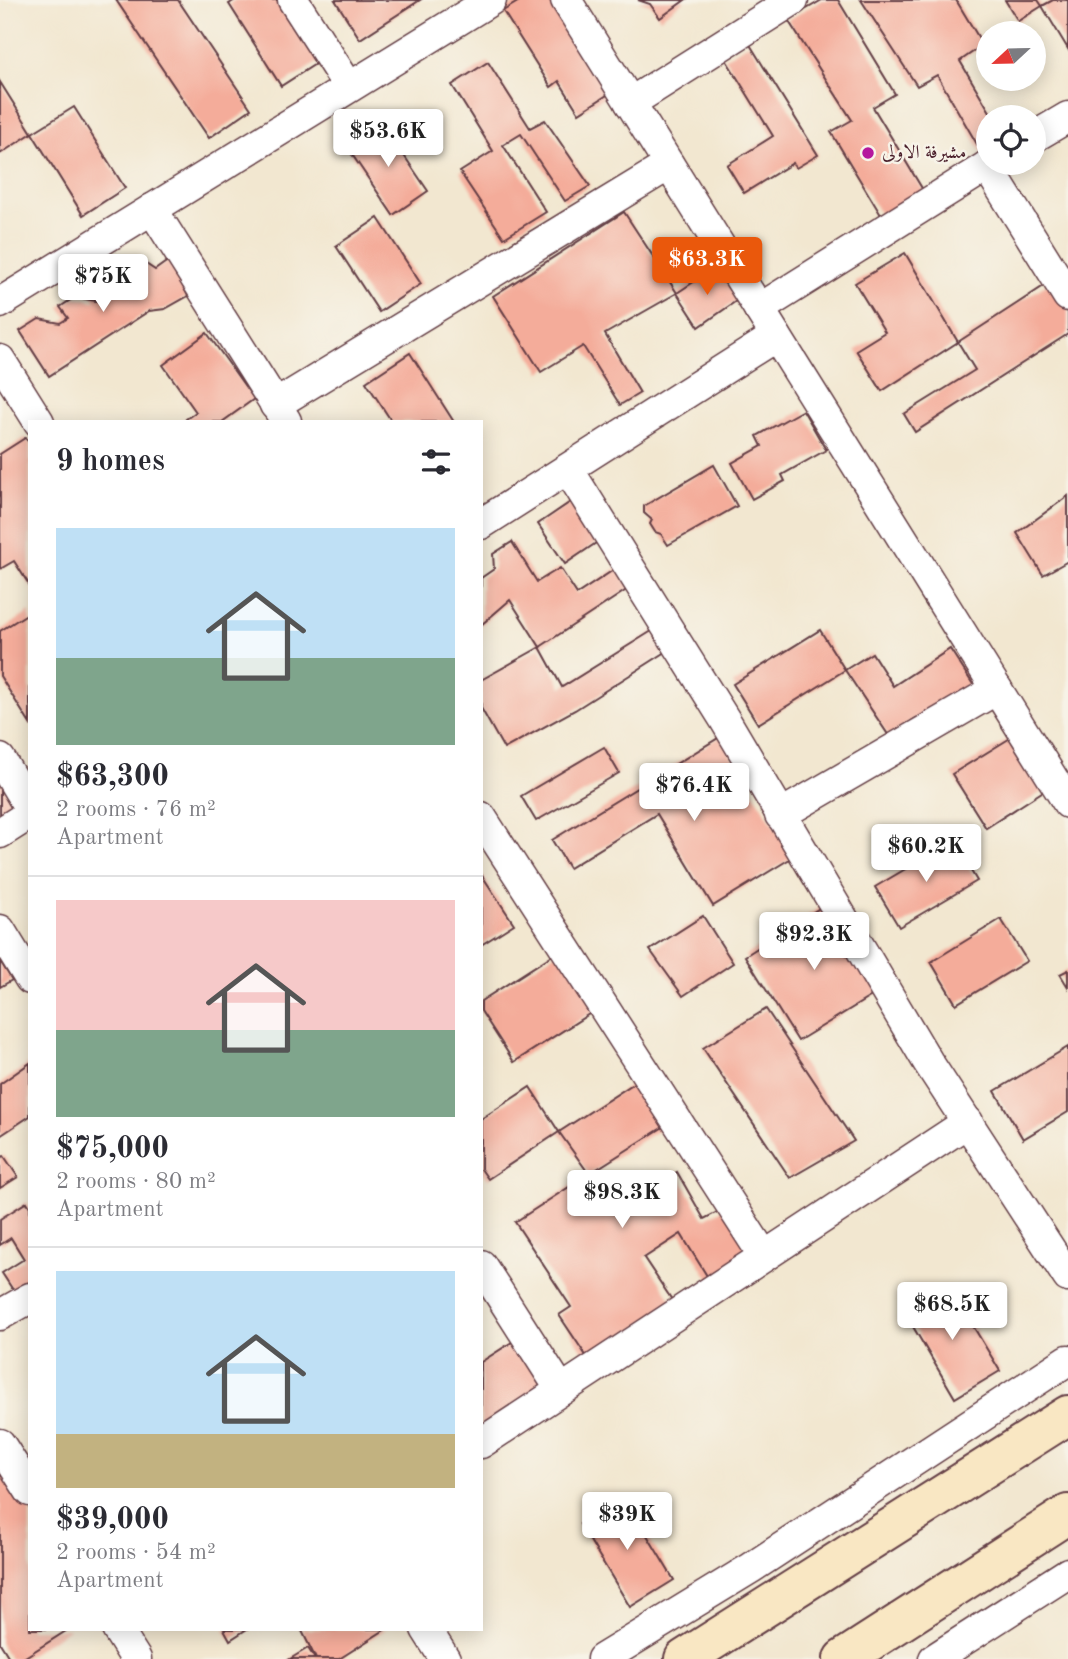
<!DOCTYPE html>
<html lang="en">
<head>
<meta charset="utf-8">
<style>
  :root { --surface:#fff; --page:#f7f7f7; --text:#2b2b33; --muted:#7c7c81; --line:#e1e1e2; --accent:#ea580c }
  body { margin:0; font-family:"Old Standard TT",Amiri,serif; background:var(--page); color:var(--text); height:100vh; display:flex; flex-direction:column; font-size:26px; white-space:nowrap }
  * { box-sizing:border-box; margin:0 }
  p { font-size:23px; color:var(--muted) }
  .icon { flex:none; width:38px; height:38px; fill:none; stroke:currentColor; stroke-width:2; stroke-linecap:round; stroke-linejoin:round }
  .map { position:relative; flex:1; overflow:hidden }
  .sheet { position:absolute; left:28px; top:420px; width:455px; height:1211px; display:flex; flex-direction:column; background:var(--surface); border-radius:0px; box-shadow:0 4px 18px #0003 }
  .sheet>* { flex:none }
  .needle { width:46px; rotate:248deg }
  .controls { position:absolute; left:976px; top:21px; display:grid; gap:14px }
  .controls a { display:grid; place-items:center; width:70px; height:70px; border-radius:50%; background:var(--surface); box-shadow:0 4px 18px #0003; font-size:35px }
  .price { position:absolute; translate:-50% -60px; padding:0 16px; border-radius:7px; background:#fff; color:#222; font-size:23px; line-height:46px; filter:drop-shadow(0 2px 4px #0008) }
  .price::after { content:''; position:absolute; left:50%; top:42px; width:21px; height:16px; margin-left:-10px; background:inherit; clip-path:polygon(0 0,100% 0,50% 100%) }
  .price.active { background:var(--accent); color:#fff }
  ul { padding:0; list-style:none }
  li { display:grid; align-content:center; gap:14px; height:371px; padding:0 28px }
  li+li { border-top:2px solid var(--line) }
  li span { display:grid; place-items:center; height:217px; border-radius:0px; color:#555 }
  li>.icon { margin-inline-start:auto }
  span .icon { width:126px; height:126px; fill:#fffc; stroke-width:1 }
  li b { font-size:30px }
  h2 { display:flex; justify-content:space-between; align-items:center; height:84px; padding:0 28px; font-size:30px }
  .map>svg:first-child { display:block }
  .building { fill:#f4ac9a }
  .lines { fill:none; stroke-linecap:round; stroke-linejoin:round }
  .street-casing { stroke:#633d44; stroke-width:33 }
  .secondary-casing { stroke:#633d44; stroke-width:42 }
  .street { stroke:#fff; stroke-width:30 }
  .secondary { stroke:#f9e7c3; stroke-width:38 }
  .poi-dot { fill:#b5179e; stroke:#f7f3e8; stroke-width:2.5 }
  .labels { text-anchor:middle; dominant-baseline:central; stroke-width:5; stroke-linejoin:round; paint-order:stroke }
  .poi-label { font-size:19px; fill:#4a1f2b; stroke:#f7f3e8; text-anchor:start }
</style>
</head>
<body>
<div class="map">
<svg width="1068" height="1659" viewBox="0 0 1068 1659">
  <rect width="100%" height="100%" fill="#f7f3e8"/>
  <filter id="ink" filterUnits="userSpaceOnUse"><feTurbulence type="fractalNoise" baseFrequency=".0143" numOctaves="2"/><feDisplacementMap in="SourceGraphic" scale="14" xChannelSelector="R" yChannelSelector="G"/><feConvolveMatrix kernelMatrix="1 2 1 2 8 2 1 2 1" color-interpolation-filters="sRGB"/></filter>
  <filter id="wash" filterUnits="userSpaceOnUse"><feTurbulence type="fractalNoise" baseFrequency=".00686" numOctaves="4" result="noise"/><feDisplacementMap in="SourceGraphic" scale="28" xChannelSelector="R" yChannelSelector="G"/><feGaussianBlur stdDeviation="1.57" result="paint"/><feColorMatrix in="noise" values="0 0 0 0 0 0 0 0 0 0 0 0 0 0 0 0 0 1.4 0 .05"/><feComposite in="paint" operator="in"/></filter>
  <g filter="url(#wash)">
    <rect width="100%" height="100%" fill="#f2e7d0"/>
    <g id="blocks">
      <g class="building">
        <path d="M116,0H178L251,109L209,138Z"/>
        <path d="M235,0H281L320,61L281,86L229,4Z"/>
        <path d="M335,0H420L360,39Z"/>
        <path d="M521,0H563L618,88L579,113L559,81L551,87L503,11Z"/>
        <path d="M638,0H685L660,18L650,4Z"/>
        <path d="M822,0H838L895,94L873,107L926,195L884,220L831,132L852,120L788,20Z"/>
        <path d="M861,0H956L983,45L960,61L993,117H989V156L985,158L937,75L917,86Z"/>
        <path d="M1005,0H1038L1042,6L1018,21Z"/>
        <path d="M1053,0H1068V49L1042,6Z"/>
        <path d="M749,43L818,155L796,168L793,163L744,193L727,165L773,136L725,58Z"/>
        <path d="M488,62L530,128L545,120L590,186L565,201L521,134L503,145L546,212L504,238L460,172L493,151L452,85Z"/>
        <path d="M0,82L32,133L0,154Z"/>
        <path d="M74,107L125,188L83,215L32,133Z"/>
        <path d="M382,123L428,191L393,215L347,147Z"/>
        <path d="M624,212L677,293L605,334L640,393L620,405L583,346L541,372L493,296Z"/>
        <path d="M378,218L421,284L379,312L336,246Z"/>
        <path d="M905,253L958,342L882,391L856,350L885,332L855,283Z"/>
        <path d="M137,258L155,270L169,260L188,296L165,309L149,311L49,376L20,331L39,319L60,323L68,318L60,307L75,297L96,301L88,290L101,280L117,287L129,279L122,269Z"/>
        <path d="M708,264L720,282L728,283L739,299L699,327L677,293L701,277Z"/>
        <path d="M1050,282L1068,309V334L915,432L904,414L975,370L958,342Z"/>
        <path d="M207,333L254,399L222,422H188L186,419L196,412L163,365Z"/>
        <path d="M410,353L454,422H392L366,382Z"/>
        <path d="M803,410L826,450L782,475L785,481L752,499L732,463L762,446L757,436Z"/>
        <path d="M25,438L30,443V586L14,561L0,569V454Z"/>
        <path d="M714,465L737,506L668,545L661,534L655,532L650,524L652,520L644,513V506Z"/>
        <path d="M1068,496V561L1043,575L1017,533Z"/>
        <path d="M572,501L599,541L565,564L538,524Z"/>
        <path d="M512,542L537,582L560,568L577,594L618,567L631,587L540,647L562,687L655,629L669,650L575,710L504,749L481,708V680L540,647L510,600L481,625V578L494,569L493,554Z"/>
        <path d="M30,612V724L0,676V631Z"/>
        <path d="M820,630L845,670L758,724L733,684Z"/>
        <path d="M950,649L976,689L920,725L916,718L889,736L845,670L872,653L893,686Z"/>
        <path d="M720,737L793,857L713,906L657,814L569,868L552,840Z"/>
        <path d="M1012,737L1045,790L986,828L952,774Z"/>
        <path d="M604,747L619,773L536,821L521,796Z"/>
        <path d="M0,775L20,807L0,819Z"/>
        <path d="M953,841L977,881L899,927L875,887Z"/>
        <path d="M481,874L514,924L481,945Z"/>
        <path d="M829,902L883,989L798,1041L745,956Z"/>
        <path d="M703,916L733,963L683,996L650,950Z"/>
        <path d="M1001,919L1027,961L956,1004L931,962Z"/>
        <path d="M562,949L600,1007L514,1062L481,1011V1001Z"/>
        <path d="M0,961L12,980L0,987Z"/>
        <path d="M1068,970V987L1060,974Z"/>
        <path d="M766,1009L854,1141L790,1178L703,1048Z"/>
        <path d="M1068,1047V1112L1023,1139L995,1091Z"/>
        <path d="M30,1063V1116L0,1136V1084Z"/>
        <path d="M639,1080L668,1124L589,1174L615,1213L677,1172L704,1219L725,1208L756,1254L712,1284L681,1234L644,1258L674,1303L589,1360L559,1315L571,1307L515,1222L589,1174L559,1132Z"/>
        <path d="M530,1087L559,1132L488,1179L481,1169V1119Z"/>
        <path d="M4,1156L18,1177L0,1188V1158Z"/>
        <path d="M27,1202L30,1207V1283L15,1293L2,1273L24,1259L11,1238L0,1245V1219Z"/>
        <path d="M949,1286L1000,1371L955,1398L905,1313Z"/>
        <path d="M523,1335L555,1385L481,1434V1362Z"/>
        <path d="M0,1461L30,1508V1629H69L22,1659H10L0,1643Z"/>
        <path d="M624,1497L674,1580L630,1607L580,1524Z"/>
        <path d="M224,1629H247L230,1640Z"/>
        <path d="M301,1629H386L339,1659H316Z"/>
        <path d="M308,1648L315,1659H290Z"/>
      </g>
    </g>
  </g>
  <g filter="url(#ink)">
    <use href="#blocks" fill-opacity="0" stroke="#633d44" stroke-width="2"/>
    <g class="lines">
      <g class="street-casing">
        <g id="street">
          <path d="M293,0L349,87"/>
          <path d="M566,0L1068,803"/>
          <path d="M630,103L793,0"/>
          <path d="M1034,137L1068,117"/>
          <path d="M987,166L1068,296"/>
          <path d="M152,209L286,421"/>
          <path d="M0,303L491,0"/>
          <path d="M759,309L992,163"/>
          <path d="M0,360L39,422"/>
          <path d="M275,405L669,165"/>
          <path d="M568,469L725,720L928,1062L1068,1277"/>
          <path d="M481,524L776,336"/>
          <path d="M0,759L30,809"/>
          <path d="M780,815L997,689"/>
          <path d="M481,817L764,1256"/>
          <path d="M0,833L30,814"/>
          <path d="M0,930L30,979"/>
          <path d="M481,1265L561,1390"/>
          <path d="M0,1315L30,1298"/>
          <path d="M481,1443L968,1122"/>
          <path d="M0,1444L30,1491"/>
          <path d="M117,1629L136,1659"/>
          <path d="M426,1629L445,1659"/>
          <path d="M602,1659L751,1568L1068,1360"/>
          <path d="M934,1659L1068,1573"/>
        </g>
      </g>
      <g class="secondary-casing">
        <g id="secondary">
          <path d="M684,1659L1068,1415"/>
          <path d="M843,1659L1068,1514"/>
        </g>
      </g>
      <use href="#street" class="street"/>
      <use href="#secondary" class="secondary"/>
    </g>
  </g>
  <circle class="poi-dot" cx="868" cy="153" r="7"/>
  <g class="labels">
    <g class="poi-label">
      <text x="882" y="153">مشيرفة الاولى</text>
    </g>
  </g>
</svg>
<div class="controls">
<a><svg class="needle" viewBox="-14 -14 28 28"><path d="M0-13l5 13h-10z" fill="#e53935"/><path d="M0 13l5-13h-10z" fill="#7c7c81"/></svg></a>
<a><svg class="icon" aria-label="locate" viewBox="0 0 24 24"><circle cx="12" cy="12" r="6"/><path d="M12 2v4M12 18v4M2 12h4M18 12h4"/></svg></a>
</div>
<b class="price" style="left:388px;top:169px">$53.6K</b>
<b class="price active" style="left:707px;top:297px">$63.3K</b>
<b class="price" style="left:103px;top:314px">$75K</b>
<b class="price" style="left:694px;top:823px">$76.4K</b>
<b class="price" style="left:926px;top:884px">$60.2K</b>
<b class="price" style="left:814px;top:972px">$92.3K</b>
<b class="price" style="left:622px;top:1230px">$98.3K</b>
<b class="price" style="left:952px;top:1342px">$68.5K</b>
<b class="price" style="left:627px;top:1552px">$39K</b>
<section class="sheet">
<h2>9 homes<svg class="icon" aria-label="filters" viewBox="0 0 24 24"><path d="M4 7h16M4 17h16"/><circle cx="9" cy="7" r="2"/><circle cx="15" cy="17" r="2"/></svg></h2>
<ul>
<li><span style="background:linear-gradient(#bfe0f5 60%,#7fa58c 0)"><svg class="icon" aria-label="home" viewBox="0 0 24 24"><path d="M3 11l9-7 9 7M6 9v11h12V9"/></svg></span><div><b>$63,300</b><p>2 rooms · 76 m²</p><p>Apartment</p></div></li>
<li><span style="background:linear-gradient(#f6c9c9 60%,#7fa58c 0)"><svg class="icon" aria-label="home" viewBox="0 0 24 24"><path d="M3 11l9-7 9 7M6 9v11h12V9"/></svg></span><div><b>$75,000</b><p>2 rooms · 80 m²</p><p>Apartment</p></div></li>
<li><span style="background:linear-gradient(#bfe0f5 75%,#c2b280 0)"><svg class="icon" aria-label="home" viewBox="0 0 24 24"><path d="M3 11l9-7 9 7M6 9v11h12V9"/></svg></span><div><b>$39,000</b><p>2 rooms · 54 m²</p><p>Apartment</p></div></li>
</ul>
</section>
</div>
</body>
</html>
